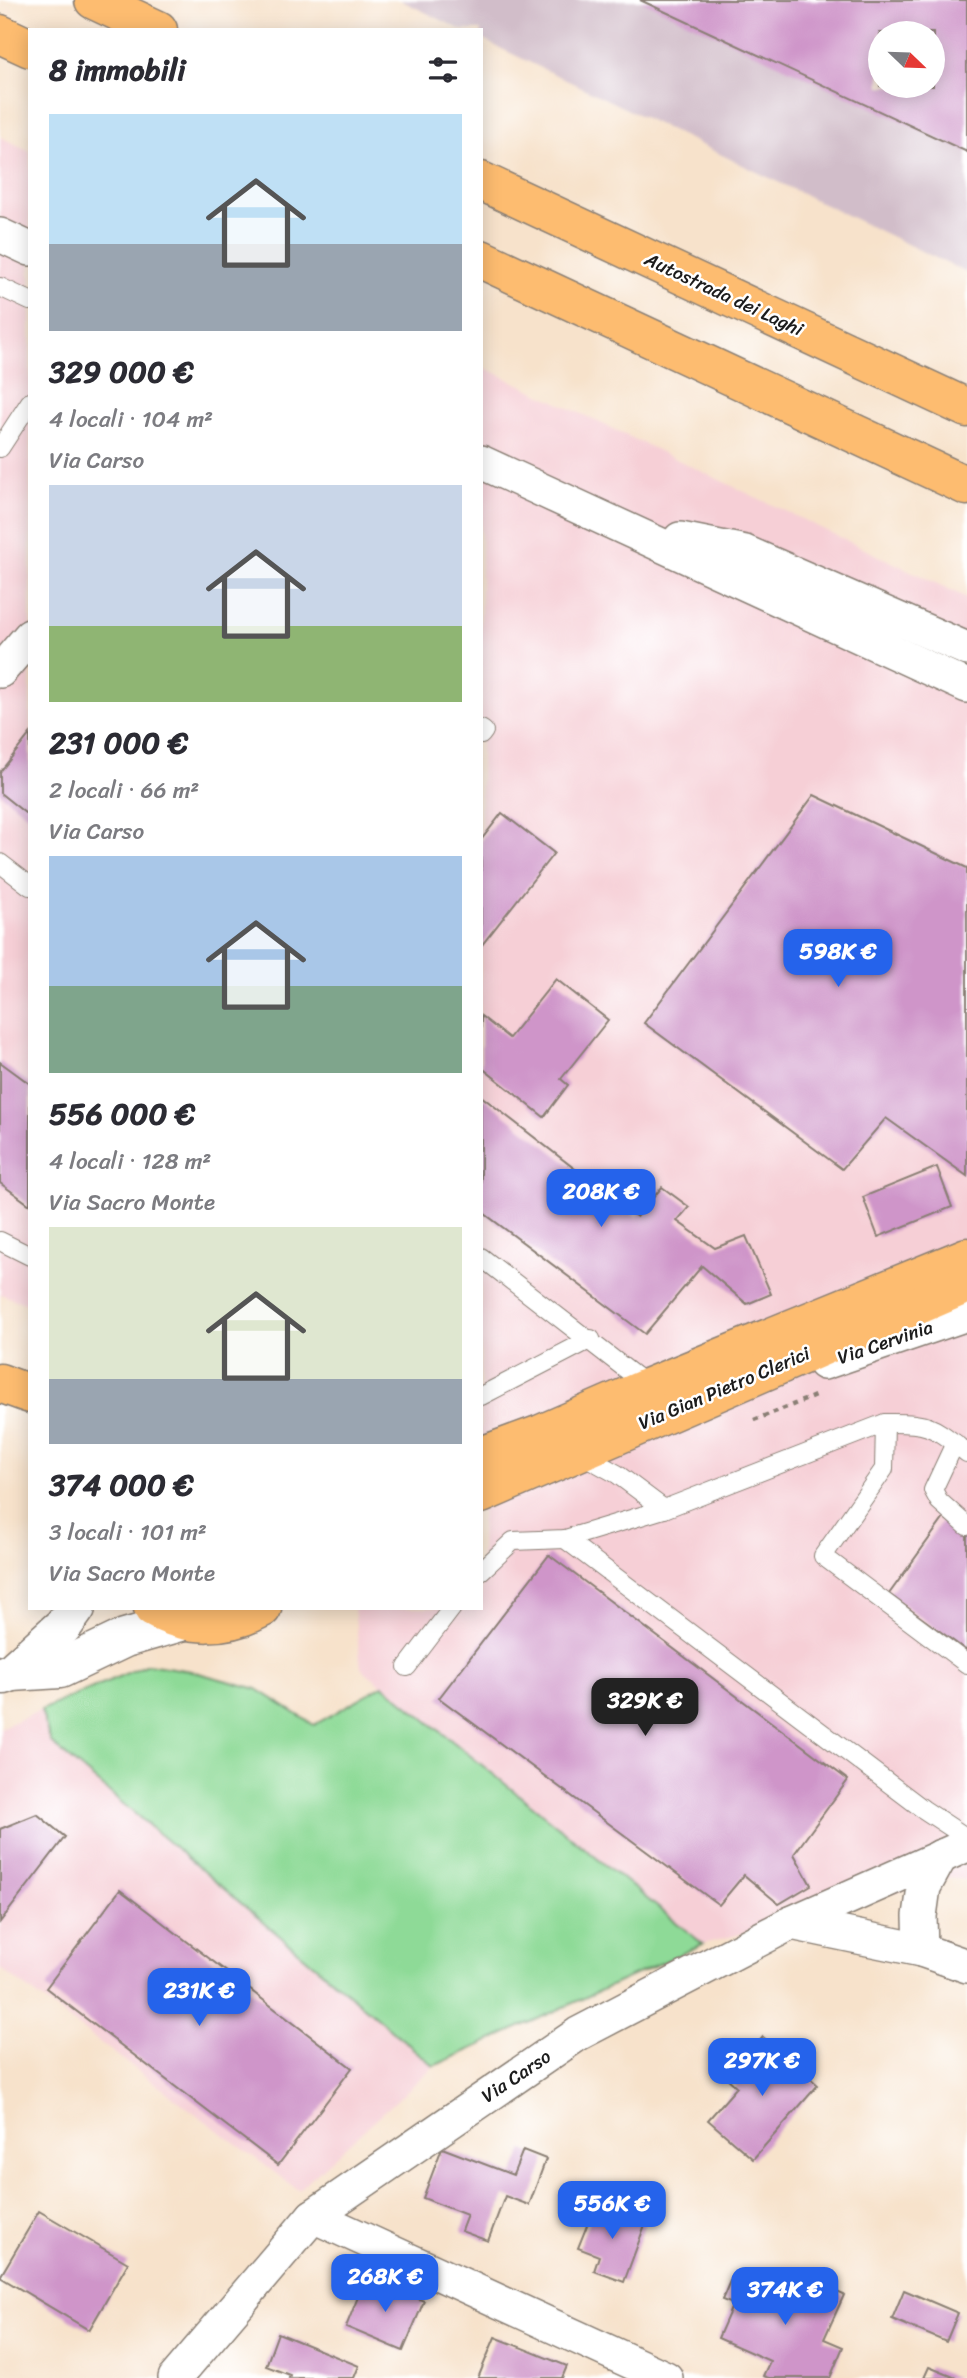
<!DOCTYPE html>
<html lang="it">
<head>
<meta charset="utf-8">
<style>
  :root { --surface:#fff; --page:#f2f2f3; --text:#2b2b33; --muted:#7c7c81; --accent:#2563eb }
  body { margin:0; font-family:Sriracha,sans-serif; background:var(--page); color:var(--text); height:100vh; display:flex; flex-direction:column; font-size:26px; white-space:nowrap }
  * { box-sizing:border-box; margin:0 }
  p { font-size:23px; color:var(--muted) }
  .icon { flex:none; width:38px; height:38px; fill:none; stroke:currentColor; stroke-width:2; stroke-linecap:round; stroke-linejoin:round }
  .map { position:relative; flex:1; overflow:hidden }
  .panel { position:absolute; left:28px; top:28px; width:455px; height:1582px; display:flex; flex-direction:column; background:var(--surface); border-radius:0px; box-shadow:0 4px 18px #0003 }
  .panel>* { flex:none }
  .needle { width:46px; rotate:113deg }
  .fabs { position:absolute; left:868px; top:21px; display:grid; gap:14px }
  .fabs a { display:grid; place-items:center; width:77px; height:77px; border-radius:50%; background:var(--surface); box-shadow:0 4px 18px #0003; font-size:35px }
  .price { position:absolute; translate:-50% -60px; padding:0 16px; border-radius:14px; background:var(--accent); color:#fff; font-size:23px; line-height:46px; filter:drop-shadow(0 2px 4px #0008) }
  .price::after { content:''; position:absolute; left:50%; top:42px; width:21px; height:16px; margin-left:-10px; background:inherit; clip-path:polygon(0 0,100% 0,50% 100%) }
  .price.on { background:#222; color:#fff }
  ul { padding:0; list-style:none }
  li { display:grid; align-content:center; gap:14px; height:371px; padding:0 21px }
  li span { display:grid; place-items:center; height:217px; border-radius:0px; color:#555 }
  li>.icon { margin-inline-start:auto }
  span .icon { width:126px; height:126px; fill:#fffc; stroke-width:1 }
  li b { font-size:30px }
  h2 { display:flex; justify-content:space-between; align-items:center; height:84px; padding:0 21px; font-size:30px }
  .map>svg:first-child { display:block }
  .built { fill:#f6cfd6 }
  .industrial { fill:#d1bdc9; fill-rule:evenodd }
  .green { fill:#8eda97; stroke:#557b5a; stroke-width:2 }
  .building { fill:#cf95c9; fill-rule:evenodd }
  .lines { fill:none; stroke-linecap:round; stroke-linejoin:round }
  .service-casing { stroke:#8a7f74; stroke-width:20 }
  .minor-casing { stroke:#8a7f74; stroke-width:36 }
  .tertiary-casing { stroke:#8a7f74; stroke-width:41 }
  .primary-casing { stroke:#8a7f74; stroke-width:41 }
  .motorway-casing { stroke:#8a7f74; stroke-width:41 }
  .path { stroke:#8a7f74; stroke-width:4.5; stroke-dasharray:5 5; stroke-linecap:butt }
  .service { stroke:#fff; stroke-width:18 }
  .minor { stroke:#fff; stroke-width:33 }
  .tertiary { stroke:#fff; stroke-width:38 }
  .primary { stroke:#fdbc70; stroke-width:38 }
  .motorway { stroke:#fdbc70; stroke-width:38 }
  .labels { text-anchor:middle; dominant-baseline:central; stroke-width:5; stroke-linejoin:round; paint-order:stroke }
  .street-label { font-size:19px; fill:#1c1c1c; stroke:#fff }
</style>
</head>
<body>
<div class="map">
<svg width="967" height="2378" viewBox="0 0 967 2378">
  <rect width="100%" height="100%" fill="#fff"/>
  <filter id="ink" filterUnits="userSpaceOnUse"><feTurbulence type="fractalNoise" baseFrequency=".0143" numOctaves="2"/><feDisplacementMap in="SourceGraphic" scale="14" xChannelSelector="R" yChannelSelector="G"/><feConvolveMatrix kernelMatrix="1 2 1 2 8 2 1 2 1" color-interpolation-filters="sRGB"/></filter>
  <filter id="wash" filterUnits="userSpaceOnUse"><feTurbulence type="fractalNoise" baseFrequency=".00686" numOctaves="4" result="noise"/><feDisplacementMap in="SourceGraphic" scale="28" xChannelSelector="R" yChannelSelector="G"/><feGaussianBlur stdDeviation="1.57" result="paint"/><feColorMatrix in="noise" values="0 0 0 0 0 0 0 0 0 0 0 0 0 0 0 0 0 1.4 0 .05"/><feComposite in="paint" operator="in"/></filter>
  <g filter="url(#wash)">
    <rect width="100%" height="100%" fill="#f7e2cb"/>
    <g class="built">
      <path d="M0,137L30,151V1305L0,1294Z"/>
      <path d="M481,366L967,598V1880L948,1878L703,1944L361,1668L354,1608H481Z"/>
      <path d="M41,1710L51,1743L434,2066L298,2190L0,1968V1728Z"/>
    </g>
    <path class="industrial" d="M400,0H967V273L481,39V30H462ZM880,33H933V86H880Z"/>
    <path class="green" d="M148,1664L191,1671L257,1689L314,1725L383,1685L703,1944L434,2066L51,1743L41,1710Z"/>
    <g id="blocks">
      <g class="building">
        <path d="M640,0H967V152ZM880,33H933V86H880Z"/>
        <path d="M30,734V817L0,793V772Z"/>
        <path d="M814,795L967,868V1176L886,1118L842,1169L644,1023Z"/>
        <path d="M502,813L554,853L481,946V840Z"/>
        <path d="M556,979L608,1020L561,1079L568,1085L544,1117L481,1067V1016L509,1038Z"/>
        <path d="M0,1062L30,1084V1205L0,1183Z"/>
        <path d="M481,1096L637,1217L662,1187L689,1207L677,1221L715,1248L746,1236L771,1294L747,1304L702,1266L645,1334L481,1211Z"/>
        <path d="M937,1167L952,1207L878,1237L863,1197Z"/>
        <path d="M944,1518L967,1535V1651L889,1594Z"/>
        <path d="M549,1555L848,1780L794,1854L811,1885L779,1904L744,1875L719,1905L439,1698Z"/>
        <path d="M37,1814L65,1837L0,1922V1829Z"/>
        <path d="M120,1890L352,2068L278,2165L46,1988Z"/>
        <path d="M763,2037L818,2085L753,2159L708,2120L737,2087L727,2078Z"/>
        <path d="M442,2148L513,2175L523,2150L546,2159L529,2205L505,2196L488,2241L461,2231L467,2215L423,2198Z"/>
        <path d="M596,2203L646,2222L624,2282L594,2271L599,2256L578,2248Z"/>
        <path d="M39,2211L128,2263L89,2330L0,2277Z"/>
        <path d="M792,2273L844,2295L824,2339L843,2347L830,2378H769L763,2376L770,2361L718,2338L733,2304L722,2300L732,2276L781,2297Z"/>
        <path d="M366,2277L424,2301L403,2351L346,2327Z"/>
        <path d="M904,2290L958,2313L946,2342L892,2319Z"/>
        <path d="M278,2333L359,2366L354,2378H289L290,2375L266,2366Z"/>
        <path d="M495,2337L567,2366L562,2378H478Z"/>
        <path d="M929,2367L956,2378H924Z"/>
      </g>
    </g>
  </g>
  <g filter="url(#ink)">
    <use href="#blocks" fill-opacity="0" stroke="#8a7f74" stroke-width="2"/>
    <g class="lines">
      <g class="service-casing">
        <g id="service">
          <path d="M0,287L30,301"/>
          <path d="M0,448L30,402"/>
          <path d="M481,729L484,731L481,735"/>
          <path d="M0,863L30,886"/>
          <path d="M0,1241L30,1256"/>
          <path d="M481,1257L649,1387"/>
          <path d="M481,1396L591,1339"/>
          <path d="M885,1423L884,1469L823,1556L967,1664"/>
          <path d="M955,1443L933,1490L939,1501L967,1526"/>
          <path d="M579,1453L617,1474L664,1509"/>
          <path d="M565,1539L923,1809L967,1838"/>
          <path d="M481,1571L513,1541L565,1539L664,1509L885,1423C930,1422 932,1426 967,1453"/>
          <path d="M407,1667L452,1608"/>
        </g>
      </g>
      <g class="minor-casing">
        <g id="minor">
          <path d="M0,235L30,249"/>
          <path d="M481,462L967,686"/>
          <path d="M680,539L745,552L967,649"/>
          <path d="M0,671L30,636"/>
          <path d="M824,1363L967,1314"/>
          <path d="M791,1923L921,1950L967,1966"/>
          <path d="M921,1950L920,1916L924,1887L941,1856"/>
          <path d="M313,2216L666,2378"/>
          <path d="M175,2378L313,2216L578,2034L791,1923L967,1845"/>
        </g>
      </g>
      <g class="tertiary-casing">
        <g id="tertiary">
          <path d="M12,1672L60,1669L125,1638L184,1621"/>
          <path d="M4,1675L12,1672L63,1626L76,1608"/>
        </g>
      </g>
      <g class="primary-casing">
        <g id="primary">
          <path d="M0,1383L30,1394"/>
          <path d="M481,1456L541,1434L649,1387L967,1257"/>
          <path d="M481,1494L967,1284"/>
          <path d="M153,1608C188,1628 227,1627 262,1608"/>
        </g>
      </g>
      <g class="motorway-casing">
        <g id="motorway">
          <path d="M94,0L158,30"/>
          <path d="M0,34L30,48"/>
          <path d="M481,181L967,408"/>
          <path d="M481,259L967,486"/>
        </g>
      </g>
      <path class="path" d="M754,1420L815,1396"/>
      <use href="#service" class="service"/>
      <use href="#minor" class="minor"/>
      <use href="#tertiary" class="tertiary"/>
      <use href="#primary" class="primary"/>
      <use href="#motorway" class="motorway"/>
    </g>
  </g>
  <g class="labels">
    <g class="street-label">
      <text transform="translate(724 294) rotate(25)">Autostrada dei Laghi</text>
      <text transform="translate(885 1342) rotate(-19)">Via Cervinia</text>
      <text transform="translate(724 1388) rotate(-23)">Via Gian Pietro Clerici</text>
      <text transform="translate(516 2076) rotate(-34)">Via Carso</text>
    </g>
  </g>
</svg>
<div class="fabs">
<a><svg class="needle" viewBox="-14 -14 28 28"><path d="M0-13l5 13h-10z" fill="#e53935"/><path d="M0 13l5-13h-10z" fill="#7c7c81"/></svg></a>
</div>
<b class="price" style="left:838px;top:989px">598K €</b>
<b class="price" style="left:601px;top:1229px">208K €</b>
<b class="price on" style="left:645px;top:1738px">329K €</b>
<b class="price" style="left:199px;top:2028px">231K €</b>
<b class="price" style="left:762px;top:2098px">297K €</b>
<b class="price" style="left:612px;top:2241px">556K €</b>
<b class="price" style="left:385px;top:2314px">268K €</b>
<b class="price" style="left:785px;top:2327px">374K €</b>
<section class="panel">
<h2>8 immobili<svg class="icon" aria-label="filters" viewBox="0 0 24 24"><path d="M4 7h16M4 17h16"/><circle cx="9" cy="7" r="2"/><circle cx="15" cy="17" r="2"/></svg></h2>
<ul>
<li><span style="background:linear-gradient(#bfe0f5 60%,#9aa5b1 0)"><svg class="icon" aria-label="home" viewBox="0 0 24 24"><path d="M3 11l9-7 9 7M6 9v11h12V9"/></svg></span><div><b>329 000 €</b><p>4 locali · 104 m²</p><p>Via Carso</p></div></li>
<li><span style="background:linear-gradient(#c9d6e8 65%,#8fb573 0)"><svg class="icon" aria-label="home" viewBox="0 0 24 24"><path d="M3 11l9-7 9 7M6 9v11h12V9"/></svg></span><div><b>231 000 €</b><p>2 locali · 66 m²</p><p>Via Carso</p></div></li>
<li><span style="background:linear-gradient(#a9c7e8 60%,#7fa58c 0)"><svg class="icon" aria-label="home" viewBox="0 0 24 24"><path d="M3 11l9-7 9 7M6 9v11h12V9"/></svg></span><div><b>556 000 €</b><p>4 locali · 128 m²</p><p>Via Sacro Monte</p></div></li>
<li><span style="background:linear-gradient(#dfe7d0 70%,#9aa5b1 0)"><svg class="icon" aria-label="home" viewBox="0 0 24 24"><path d="M3 11l9-7 9 7M6 9v11h12V9"/></svg></span><div><b>374 000 €</b><p>3 locali · 101 m²</p><p>Via Sacro Monte</p></div></li>
</ul>
</section>
</div>
</body>
</html>
